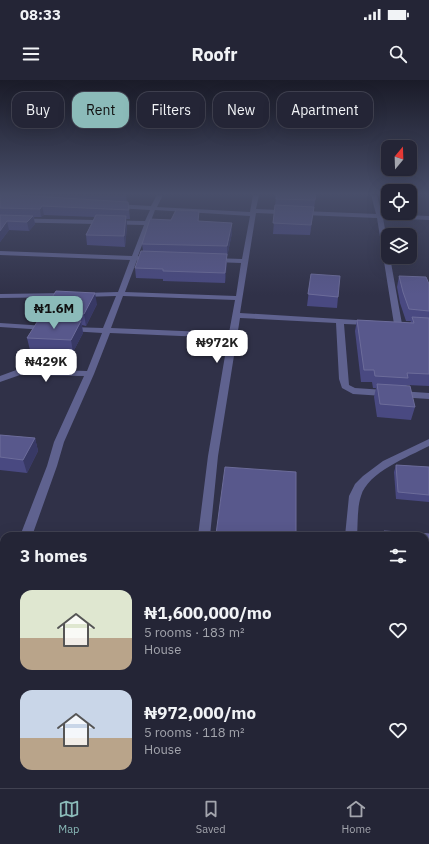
<!DOCTYPE html>
<html lang="en">
<head>
<meta charset="utf-8">
<style>
  :root { --surface:#242536; --page:#303142; --text:#f1f3f6; --muted:#a3a5ad; --line:#414251; --accent:#8bbbb9 }
  body { margin:0; font-family:"IBM Plex Sans",sans-serif; background:var(--page); color:var(--text); height:100vh; display:flex; flex-direction:column; font-size:15px; white-space:nowrap }
  * { box-sizing:border-box; margin:0 }
  p { font-size:13px; color:var(--muted) }
  .icon { flex:none; width:22px; height:22px; fill:none; stroke:currentColor; stroke-width:2; stroke-linecap:round; stroke-linejoin:round }
  .map { position:relative; flex:1; overflow:hidden }
  .details { position:absolute; left:0px; top:452px; width:429px; height:256px; display:flex; flex-direction:column; background:var(--surface); border-radius:12px 12px 0 0; box-shadow:0 4px 16px #0002,0 0 0 1px var(--line) }
  .details>* { flex:none }
  .hud { position:absolute; left:12px; top:12px; width:405px; height:36px; display:flex; gap:8px }
  .needle { width:26px; rotate:19deg }
  .fabs { position:absolute; left:381px; top:60px; display:grid; gap:8px }
  .fabs a { display:grid; place-items:center; width:36px; height:36px; border-radius:8px; background:var(--surface); box-shadow:0 4px 16px #0002,0 0 0 1px var(--line); font-size:20px }
  .price { position:absolute; translate:-50% -34px; padding:0 9px; border-radius:8px; background:#fff; color:#222; font-size:13px; line-height:26px; filter:drop-shadow(0 1px 2px #0008) }
  .price::after { content:''; position:absolute; left:50%; top:24px; width:12px; height:9px; margin-left:-6px; background:inherit; clip-path:polygon(0 0,100% 0,50% 100%) }
  .price.selected { background:var(--accent); color:#111 }
  ul { padding:0; list-style:none }
  li { display:flex; align-items:center; gap:12px; height:100px; padding:0 20px }
  li span { display:grid; place-items:center; flex:none; width:112px; height:80px; border-radius:12px; color:#555 }
  li>.icon { margin-inline-start:auto }
  span .icon { width:48px; height:48px; fill:#fffc; stroke-width:1 }
  li b { font-size:17px }
  h2 { display:flex; justify-content:space-between; align-items:center; height:48px; padding:0 20px; font-size:17px }
  .pill { padding:0 14px; border-radius:12px; background:var(--surface); box-shadow:0 4px 16px #0002,0 0 0 1px var(--line); font-size:14px; line-height:36px }
  .pill.selected { background:var(--accent); color:#111 }
  .status { display:flex; justify-content:space-between; align-items:center; height:28px; padding:0 20px; background:var(--surface); direction:ltr }
  .status svg { height:11px; fill:currentColor }
  header { display:flex; justify-content:space-between; align-items:center; height:52px; padding:0 20px; background:var(--surface); font-size:18px; font-weight:800 }
  .tab-bar { display:flex; justify-content:space-around; align-items:center; height:56px; border-top:1px solid var(--line); background:var(--surface); font-size:11px; color:var(--muted) }
  .tab-bar a { display:grid; justify-items:center; gap:2px }
  .tab-bar .selected { color:var(--accent) }
  .map>svg:first-child { display:block }
  .lines { fill:none; stroke-linecap:round; stroke-linejoin:round }
  .minor { fill:#5f628f; fill-rule:evenodd }
  .wall { fill:#494981 }
  .shaded-wall { fill:#383965 }
  .building { fill:#58588c; stroke:#6c6c9a }
</style>
</head>
<body>
<div class="status"><b>08:33</b><svg viewBox="0 0 49 12"><path d="M0 12V9h3v3zM5 12V6h3v6zM10 12V3h3v9zM15 12V0h3v12zM26 1h20v11H26zM47 4h2v5h-2z"/></svg></div>
<header><svg class="icon" aria-label="menu" viewBox="0 0 24 24"><path d="M4 6h16M4 12h16M4 18h16"/></svg>Roofr<svg class="icon" aria-label="search" viewBox="0 0 24 24"><circle cx="10" cy="10" r="6"/><path d="M15 15l6 6"/></svg></header>
<div class="map">
<svg width="429" height="708" viewBox="0 0 429 708">
  <rect width="100%" height="100%" fill="#303148"/>
  <g class="lines">
    <g class="minor">
      <path d="M157,115H163L157,127L250,132L253,115H259L256,129L376,134L371,115H377L382,134L429,136V140L383,138L388,166V177H390L402,244L401,246H395L394,244L377,138L256,133L240,233L372,241V245H369L344,244L349,305L355,308L429,313V319L353,314L342,308L339,299L336,243L240,238L218,376L210,456H198L208,376L228,258L110,253L94,294L64,362L57,386L32,456H20L47,386L54,362L84,296L20,295L0,302V296L19,289L87,291L102,253L70,251L66,249L70,247L103,248L116,216L82,217L78,215L82,213L118,212L130,180L0,175V171L132,176L144,145L0,142V138L145,141L150,130L116,128L113,126L116,124L151,126ZM155,130L250,136L242,179L214,178L211,180L214,182L241,183L236,216L125,212L137,180L143,178L138,176ZM123,216L235,220L229,253L111,248Z"/>
      <path d="M66,213H69V217L0,218V214Z"/>
      <path d="M0,243L46,246L50,248L46,250L0,247Z"/>
      <path d="M429,359V366C408,377 368,392 361,416C357,428 358,443 357,456H345L349,416L355,404L363,396L383,381Z"/>
      <path d="M4,510V531L0,533V512Z"/>
      <path d="M425,553L429,554V566L425,565Z"/>
      <path d="M169,704H185L184,708H168Z"/>
    </g>
  </g>
  <g class="wall">
    <path d="M0,115H126L127,122L129,130L130,139H126L127,146L125,167L87,165L86,155L95,137L44,135L41,137H34L35,144L29,151L9,150L0,162Z"/>
    <path d="M276,115H316L310,155L273,154Z"/>
    <path d="M199,141L232,153L227,177L225,203L163,201V199L136,198L135,188L143,171L142,164Z"/>
    <path d="M311,194L338,217L337,228L307,226Z"/>
    <path d="M399,196L429,204V306L407,305L406,306L415,327L411,340L377,337L374,317L376,308H373L372,302H361L355,251L357,240L410,243L411,241H406L400,223L397,207Z"/>
    <path d="M97,224L86,246L82,245L83,253L73,272L30,270L27,258L44,239L43,232Z"/>
    <path d="M0,355L35,358L38,371L27,393L0,390Z"/>
    <path d="M396,385L429,387V422L396,419L394,392Z"/>
    <path d="M384,451L429,454V498L425,497V456H383Z"/>
    <path d="M216,454L296,456H216Z"/>
    <path d="M425,626L429,627V678H425Z"/>
  </g>
  <g class="shaded-wall">
    <path d="M42,126L44,135L41,137L40,129Z"/>
    <path d="M199,131V141L198,152V141Z"/>
    <path d="M33,136L35,144L29,151L27,142Z"/>
    <path d="M126,136L127,146L125,167L124,156Z"/>
    <path d="M7,141L9,150L0,162V151Z"/>
    <path d="M232,143V153L227,177V166Z"/>
    <path d="M227,174V184L225,203V193Z"/>
    <path d="M95,213L97,224L86,246L84,234Z"/>
    <path d="M81,241L83,253L73,272L71,260Z"/>
    <path d="M35,358L38,371L27,393L23,380Z"/>
  </g>
  <g class="building">
    <path d="M0,115H16L128,122L129,130L42,126L40,129L0,128Z"/>
    <path d="M276,115H316L315,120L276,119Z"/>
    <path d="M275,125L314,127L311,145L273,143Z"/>
    <path d="M176,130L199,131L198,141L232,143L227,166L142,164L150,139L171,140Z"/>
    <path d="M0,135L33,136L27,142L7,141L0,151Z"/>
    <path d="M96,135L126,136L124,156L86,155Z"/>
    <path d="M141,171L227,174L225,193L163,191V189L135,188Z"/>
    <path d="M311,194L340,196L338,217L308,214Z"/>
    <path d="M399,196L426,197L429,204V231L409,229L403,212Z"/>
    <path d="M56,211L95,213L84,234L43,232Z"/>
    <path d="M412,237L429,238V294L407,293L408,298L375,296L374,290H364L357,240L414,243Z"/>
    <path d="M39,239L81,241L71,260L27,258Z"/>
    <path d="M377,304L410,306L415,327L380,324Z"/>
    <path d="M0,355L35,358L23,380L0,377Z"/>
    <path d="M396,385L429,387V415L398,412Z"/>
    <path d="M225,387L296,392V456H239L216,454Z"/>
    <path d="M384,451L429,454V484H425V456H385Z"/>
    <path d="M425,626L429,627V672L425,671Z"/>
  </g>
  <linearGradient id="sky" x2="0" y2="1"><stop stop-color="#1a1b28"/><stop offset="0.53" stop-color="#484e6a"/><stop offset="1" stop-color="#484e6a" stop-opacity="0"/></linearGradient>
  <rect width="429" height="215" fill="url(#sky)"/>
</svg>
<div class="fabs">
<a><svg class="needle" viewBox="-14 -14 28 28"><path d="M0-13l5 13h-10z" fill="#e53935"/><path d="M0 13l5-13h-10z" fill="#a3a5ad"/></svg></a>
<a><svg class="icon" aria-label="locate" viewBox="0 0 24 24"><circle cx="12" cy="12" r="6"/><path d="M12 2v4M12 18v4M2 12h4M18 12h4"/></svg></a>
<a><svg class="icon" aria-label="layers" viewBox="0 0 24 24"><path d="M12 4l9 5-9 5-9-5zM3 14l9 5 9-5"/></svg></a>
</div>
<b class="price selected" style="left:54px;top:250px">₦1.6M</b>
<b class="price" style="left:217px;top:284px">₦972K</b>
<b class="price" style="left:46px;top:303px">₦429K</b>
<div class="hud">
<a class="pill">Buy</a>
<a class="pill selected">Rent</a>
<a class="pill">Filters</a>
<a class="pill">New</a>
<a class="pill">Apartment</a>
</div>
<section class="details">
<h2>3 homes<svg class="icon" aria-label="filters" viewBox="0 0 24 24"><path d="M4 7h16M4 17h16"/><circle cx="9" cy="7" r="2"/><circle cx="15" cy="17" r="2"/></svg></h2>
<ul>
<li><span style="background:linear-gradient(#dfe7d0 60%,#b9a48a 0)"><svg class="icon" aria-label="home" viewBox="0 0 24 24"><path d="M3 11l9-7 9 7M6 9v11h12V9"/></svg></span><div><b>₦1,600,000/mo</b><p>5 rooms · 183 m²</p><p>House</p></div><svg class="icon" aria-label="heart" viewBox="0 0 24 24"><path d="M12 20l-8-8c-3-5 5-10 8-4 3-6 11-1 8 4z"/></svg></li>
<li><span style="background:linear-gradient(#c9d6e8 60%,#b9a48a 0)"><svg class="icon" aria-label="home" viewBox="0 0 24 24"><path d="M3 11l9-7 9 7M6 9v11h12V9"/></svg></span><div><b>₦972,000/mo</b><p>5 rooms · 118 m²</p><p>House</p></div><svg class="icon" aria-label="heart" viewBox="0 0 24 24"><path d="M12 20l-8-8c-3-5 5-10 8-4 3-6 11-1 8 4z"/></svg></li>
</ul>
</section>
</div>
<nav class="tab-bar">
<a class="selected"><svg class="icon" aria-label="map" viewBox="0 0 24 24"><path d="M3 6l6-2 6 2 6-2v14l-6 2-6-2-6 2zM9 4v14M15 6v14"/></svg>Map</a>
<a><svg class="icon" aria-label="saved" viewBox="0 0 24 24"><path d="M7 4h10v16l-5-4-5 4z"/></svg>Saved</a>
<a><svg class="icon" aria-label="home" viewBox="0 0 24 24"><path d="M3 11l9-7 9 7M6 9v11h12V9"/></svg>Home</a>
</nav>
</body>
</html>
